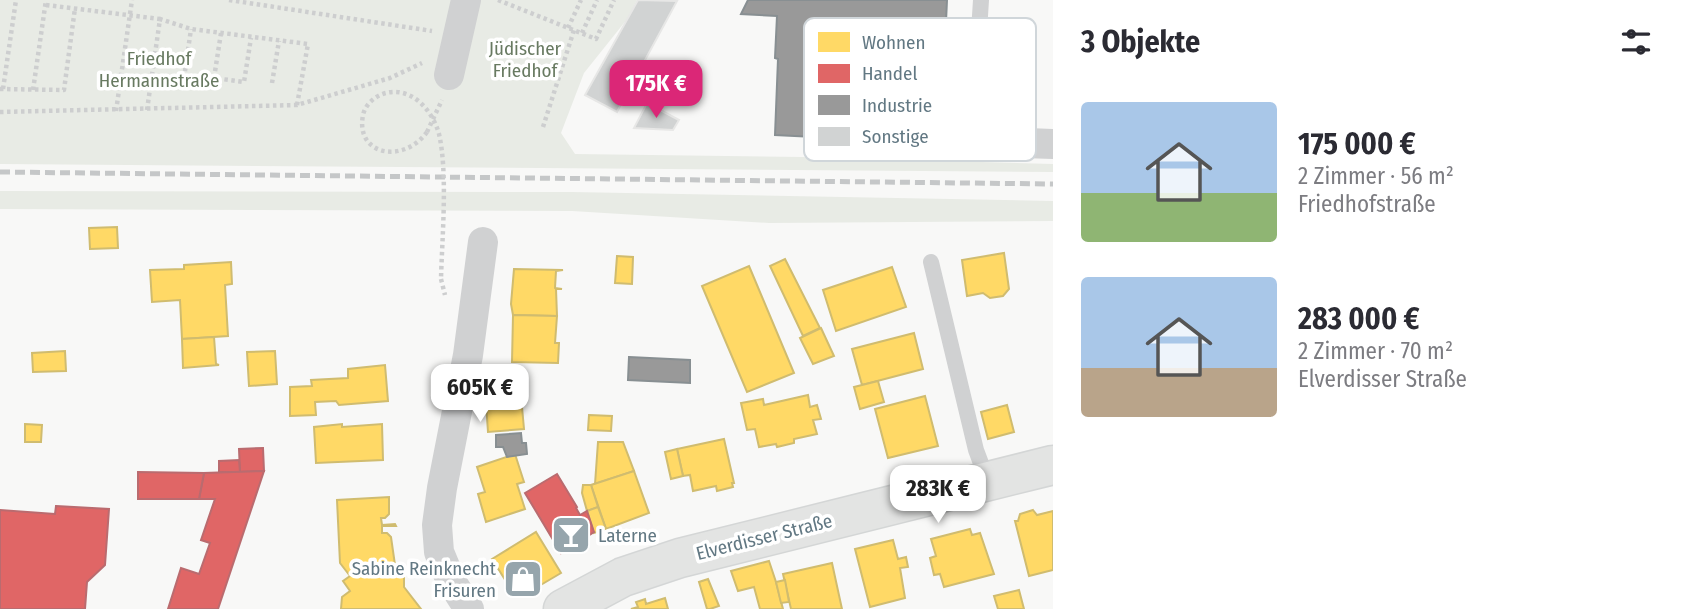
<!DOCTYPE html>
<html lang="de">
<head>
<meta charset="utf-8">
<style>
  :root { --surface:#fff; --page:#f2f2f3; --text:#2b2b33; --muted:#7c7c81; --accent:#db2777 }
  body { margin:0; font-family:"Fira Sans Condensed",sans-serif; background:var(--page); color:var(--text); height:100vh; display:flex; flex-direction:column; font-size:26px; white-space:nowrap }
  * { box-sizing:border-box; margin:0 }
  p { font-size:23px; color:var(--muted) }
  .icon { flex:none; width:38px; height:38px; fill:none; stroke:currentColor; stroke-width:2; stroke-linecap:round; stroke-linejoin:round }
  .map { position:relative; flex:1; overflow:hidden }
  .details { display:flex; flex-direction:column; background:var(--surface); width:630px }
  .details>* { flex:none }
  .price { position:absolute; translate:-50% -60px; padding:0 16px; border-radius:14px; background:#fff; color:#222; font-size:23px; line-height:46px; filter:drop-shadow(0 2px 4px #0008) }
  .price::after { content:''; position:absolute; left:50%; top:42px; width:21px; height:16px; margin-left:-10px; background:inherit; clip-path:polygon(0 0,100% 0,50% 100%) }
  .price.on { background:var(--accent); color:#fff }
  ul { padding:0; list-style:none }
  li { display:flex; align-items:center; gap:21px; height:175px; padding:0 28px }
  li span { display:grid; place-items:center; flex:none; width:196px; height:140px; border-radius:7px; color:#555 }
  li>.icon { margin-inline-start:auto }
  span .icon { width:84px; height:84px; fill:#fffc; stroke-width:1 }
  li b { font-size:30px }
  h2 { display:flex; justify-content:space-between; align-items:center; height:84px; padding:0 28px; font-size:30px }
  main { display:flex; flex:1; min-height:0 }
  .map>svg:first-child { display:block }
  .green { fill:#e8ebe5 }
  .homes { fill:#ffd966; stroke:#d0bc6f; stroke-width:2 }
  .shops { fill:#e06666; stroke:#ba6b6f; stroke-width:2 }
  .industry { fill:#999; stroke:#888f92; stroke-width:2 }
  .building { fill:#d1d3d3; stroke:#e7e7e6; stroke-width:2 }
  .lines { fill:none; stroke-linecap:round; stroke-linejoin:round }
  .secondary-casing { stroke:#d4d6d6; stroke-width:41 }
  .path { stroke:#cdcecf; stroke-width:4.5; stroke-dasharray:3.5 3.5; stroke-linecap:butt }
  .lane { stroke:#d0d1d2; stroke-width:16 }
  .street { stroke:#d0d1d2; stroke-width:30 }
  .secondary { stroke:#e3e4e3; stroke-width:38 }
  .rail { stroke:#c5c7c8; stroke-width:5; stroke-dasharray:10 5; stroke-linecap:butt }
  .path-bridge { stroke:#cdcecf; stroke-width:4.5; stroke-dasharray:3.5 3.5; stroke-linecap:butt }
  .labels { text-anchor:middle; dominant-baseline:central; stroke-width:7; stroke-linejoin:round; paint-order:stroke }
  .park-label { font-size:19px; fill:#687a61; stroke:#fff }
  .poi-label { font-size:19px; fill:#627883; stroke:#fff; text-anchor:start }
  .street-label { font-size:19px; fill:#627883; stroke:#fff }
  .key { fill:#fff; stroke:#d0d6da; stroke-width:2 }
  .key-label { font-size:19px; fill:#627883 }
</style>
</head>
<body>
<main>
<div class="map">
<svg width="1053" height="609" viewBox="0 0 1053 609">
  <rect width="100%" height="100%" fill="#f8f8f7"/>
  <g class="green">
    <path d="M0,0H637L628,18L584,73L561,133L575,154L802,157L1053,164V172L0,164Z"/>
    <path d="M0,191L572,192L1053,201V221L769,223L572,211L0,209Z"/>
  </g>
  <g class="homes">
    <path d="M117,227L118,248L90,249L89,228Z"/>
    <path d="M1004,253L1009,289L1003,296L990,298L983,293L967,296L962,260Z"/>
    <path d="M617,256L633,257L632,284L615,283Z"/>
    <path d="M785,259L820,328L803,336L770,266Z"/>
    <path d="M231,262L232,284L225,285L228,336L182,339L180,300L152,302L150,270L184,269V265Z"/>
    <path d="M749,266L794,373L747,392L702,286Z"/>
    <path d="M892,267L906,307L836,331L823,290Z"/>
    <path d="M514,269L563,270L556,271L555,288L562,289H556L557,316L513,315L511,304Z"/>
    <path d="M513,315L557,316L555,343H559L558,363L512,362Z"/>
    <path d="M821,328L834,356L813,364L800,338Z"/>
    <path d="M914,333L923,369L862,385L852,349Z"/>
    <path d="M214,337L216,364L219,365L183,368L182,339Z"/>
    <path d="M65,351L66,371L33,372L32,353Z"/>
    <path d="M275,351L277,384L249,386L247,352Z"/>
    <path d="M385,365L388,401L339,405L336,401L315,402L316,415L290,416V387L312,386L311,380L348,378V369Z"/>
    <path d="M878,381L884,402L860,409L854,387Z"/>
    <path d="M520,385L524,429L488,432L485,388Z"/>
    <path d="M808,395L810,407L817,405L821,419L813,420L817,434L794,439V443L777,447L776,444L759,447L755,429L747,430L741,403L763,399L764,405Z"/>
    <path d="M925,396L938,446L888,458L875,409Z"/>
    <path d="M1007,405L1014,432L988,439L981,412Z"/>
    <path d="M589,415L612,416L611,431L588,430Z"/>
    <path d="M25,424L42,425L41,442H25Z"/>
    <path d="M342,424V427L382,424L383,460L316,463L314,427Z"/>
    <path d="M724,439L734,483H732L733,487L717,491L716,486L693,491L690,475L683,476L677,449Z"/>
    <path d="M598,442H623L634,471L595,484Z"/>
    <path d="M677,449L683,476L671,479L665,452Z"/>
    <path d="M515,454L524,482L517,484L525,509L486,522L478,494L485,492L477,467Z"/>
    <path d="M634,471L649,513L606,529L591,485Z"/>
    <path d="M583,485H591L598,507L587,511L582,493Z"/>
    <path d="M389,497V514L385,518H381L382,525L395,524L396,526H382V533H387L391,537L396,572L404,577V587L421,609H341L342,597L350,591L343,581L350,576L340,563L337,500Z"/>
    <path d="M598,507L606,529L594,533L587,511Z"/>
    <path d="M1033,510L1037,515L1053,511V570L1029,576L1015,521H1018L1020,514Z"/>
    <path d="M970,529L972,535L980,533L994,574L944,587L940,574L934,575L930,558L936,556L931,539Z"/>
    <path d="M536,532L561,573L522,596L514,594L492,559Z"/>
    <path d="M893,540L898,559L906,557L908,567L900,568L905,598L870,607L855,549Z"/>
    <path d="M769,561L776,582L783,609H760L754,587L738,591L731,571Z"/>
    <path d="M832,563L842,609H791L783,574Z"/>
    <path d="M708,579L719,606L710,609H707L699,582Z"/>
    <path d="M785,580L789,602L781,603L776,582Z"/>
    <path d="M1019,590L1024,609H998L994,596Z"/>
    <path d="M665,598L668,609H631L638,607L636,602L645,599L646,604Z"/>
  </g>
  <g class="shops">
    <path d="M263,448L264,471L240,472L239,449Z"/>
    <path d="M239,460L240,472H219V461Z"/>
    <path d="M264,471L218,609H168L181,568L199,574L210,543L201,540L215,499H199L204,473Z"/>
    <path d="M138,472L204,473L199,499H138Z"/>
    <path d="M557,474L577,507L576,508L580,515L587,511L594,532L561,553L525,493Z"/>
    <path d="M56,506L109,509L105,565L87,582L85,609H0V510L55,514Z"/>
  </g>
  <g class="industry">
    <path d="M748,0H947L942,109L815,103L814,137L775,135L778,59L775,58L777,16L741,14Z"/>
    <path d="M629,357L690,360V383L628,380Z"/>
    <path d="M521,433L522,443H526L527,454L507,457L503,447H496V435Z"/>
  </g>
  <g class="building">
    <path d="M638,0L677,1L617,112L585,95Z"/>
    <path d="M647,103L679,120L673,130L634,128Z"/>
  </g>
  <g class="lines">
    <g class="secondary-casing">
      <path id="secondary" d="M563,609L623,577L680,558L1053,465"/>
    </g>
    <g class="path">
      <path d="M229,0L432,31"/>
      <path d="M498,0L596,39L614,0"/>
      <path d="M46,5L160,19"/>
      <path d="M568,28L581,0"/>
      <path d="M221,33L214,78L244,82L251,38"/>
      <path d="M582,33L597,0"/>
      <path d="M272,83L279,41"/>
      <path d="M183,85L191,29"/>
      <path d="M0,89L64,90L75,8"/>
      <path d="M3,89L16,0"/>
      <path d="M33,90L46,0"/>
      <path d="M147,110L160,19L191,29L308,44L297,105"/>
      <path d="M116,111L132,0"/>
      <path d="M0,112L297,105L390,78L422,63"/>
      <path d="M543,127L574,30"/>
      <path d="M427,132L442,100"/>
      <path d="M441,279L445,295"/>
    </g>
    <g class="lane">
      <path d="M972,141L981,0"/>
      <path d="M931,262L976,450L988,482"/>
    </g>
    <g class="street">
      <path d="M449,75L466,0"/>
      <path d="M972,141L1053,144"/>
      <path d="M469,609L451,581L439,552L437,525L442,488L468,355L483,242"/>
    </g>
    <use href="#secondary" class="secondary"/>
    <path class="rail" d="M0,172L1053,184"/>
    <path class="path-bridge" d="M427,132C404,164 355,156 363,115C365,106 372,99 380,95C408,83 432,108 439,134C448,173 442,238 441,279"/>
  </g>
  <defs>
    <g id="bar-square" transform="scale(2.0125)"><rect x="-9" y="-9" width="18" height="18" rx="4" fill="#96a5ac" stroke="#fff"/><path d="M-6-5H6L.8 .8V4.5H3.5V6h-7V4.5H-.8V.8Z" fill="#fff"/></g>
    <g id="shop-square" transform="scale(2.0125)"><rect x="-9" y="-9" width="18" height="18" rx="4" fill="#96a5ac" stroke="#fff"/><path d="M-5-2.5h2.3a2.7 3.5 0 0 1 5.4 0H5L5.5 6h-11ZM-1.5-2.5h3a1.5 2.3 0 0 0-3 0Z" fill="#fff"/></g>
  </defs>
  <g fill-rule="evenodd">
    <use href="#bar-square" x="571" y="535"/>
    <use href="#shop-square" x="523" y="579"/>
  </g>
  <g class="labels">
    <g class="park-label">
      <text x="525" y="48">Jüdischer<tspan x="525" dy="22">Friedhof</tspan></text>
      <text x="159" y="58">Friedhof<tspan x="159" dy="22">Hermannstraße</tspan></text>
    </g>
    <g class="poi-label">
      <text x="598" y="535">Laterne</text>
      <text x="496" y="568" text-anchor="end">Sabine Reinknecht<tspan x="496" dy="22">Frisuren</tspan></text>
    </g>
    <g class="street-label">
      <text transform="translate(764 537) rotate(-14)">Elverdisser Straße</text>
    </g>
  </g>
  <rect x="804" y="18" width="232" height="143" rx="10" class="key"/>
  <rect x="818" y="32" width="32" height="20" fill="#ffd966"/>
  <rect x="818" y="64" width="32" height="19" fill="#e06666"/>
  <rect x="818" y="95" width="32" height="20" fill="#999"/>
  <rect x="818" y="127" width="32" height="19" fill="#d1d3d3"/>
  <g class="key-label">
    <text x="862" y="49">Wohnen</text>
    <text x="862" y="80">Handel</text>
    <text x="862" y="112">Industrie</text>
    <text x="862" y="143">Sonstige</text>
  </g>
</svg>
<b class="price on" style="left:656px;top:120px">175K €</b>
<b class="price" style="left:480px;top:424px">605K €</b>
<b class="price" style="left:938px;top:525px">283K €</b>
</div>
<section class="details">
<h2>3 Objekte<svg class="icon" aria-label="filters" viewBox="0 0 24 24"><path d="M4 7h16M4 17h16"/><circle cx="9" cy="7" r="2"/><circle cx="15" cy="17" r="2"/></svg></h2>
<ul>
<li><span style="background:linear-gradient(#a9c7e8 65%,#8fb573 0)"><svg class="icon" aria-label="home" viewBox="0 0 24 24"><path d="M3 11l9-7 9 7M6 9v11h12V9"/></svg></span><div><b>175 000 €</b><p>2 Zimmer · 56 m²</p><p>Friedhofstraße</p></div></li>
<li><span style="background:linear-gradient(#a9c7e8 65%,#b9a48a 0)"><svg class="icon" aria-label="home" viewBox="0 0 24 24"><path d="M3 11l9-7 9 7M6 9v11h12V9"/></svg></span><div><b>283 000 €</b><p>2 Zimmer · 70 m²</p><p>Elverdisser Straße</p></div></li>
</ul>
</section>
</main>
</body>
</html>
